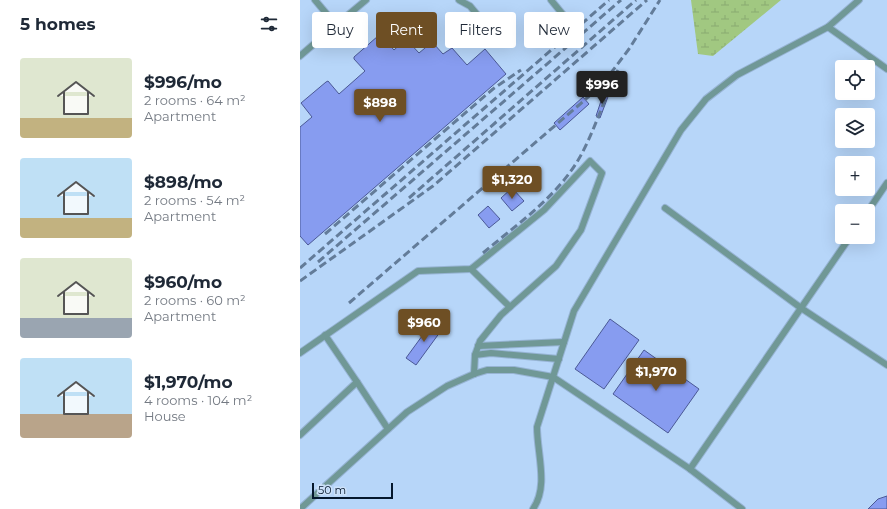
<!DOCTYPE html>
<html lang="en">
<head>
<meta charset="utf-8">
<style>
  :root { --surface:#fff; --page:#f2f2f3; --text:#1f2937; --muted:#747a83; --accent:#6e4f24 }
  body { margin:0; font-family:Montserrat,sans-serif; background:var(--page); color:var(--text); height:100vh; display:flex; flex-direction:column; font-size:15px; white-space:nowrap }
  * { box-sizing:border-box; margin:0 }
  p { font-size:13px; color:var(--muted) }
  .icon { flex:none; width:22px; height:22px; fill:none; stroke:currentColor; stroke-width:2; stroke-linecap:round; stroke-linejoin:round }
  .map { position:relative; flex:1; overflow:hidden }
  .panel { display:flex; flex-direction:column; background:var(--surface); width:300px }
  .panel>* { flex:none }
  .guide { position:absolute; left:12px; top:12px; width:380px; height:36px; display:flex; gap:8px }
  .buttons { position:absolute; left:535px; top:60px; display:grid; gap:8px }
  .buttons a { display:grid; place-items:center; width:40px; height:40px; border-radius:4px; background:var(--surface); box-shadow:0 4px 16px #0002; font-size:20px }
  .scale { position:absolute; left:12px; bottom:10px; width:81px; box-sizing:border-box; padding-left:4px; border:2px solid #05182d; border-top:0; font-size:11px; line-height:14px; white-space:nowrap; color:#05182d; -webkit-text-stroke:3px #cde2fa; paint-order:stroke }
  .price { position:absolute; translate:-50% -34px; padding:0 9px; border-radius:4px; background:var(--accent); color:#fff; font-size:13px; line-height:26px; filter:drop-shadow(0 1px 2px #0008) }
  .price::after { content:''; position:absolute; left:50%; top:24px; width:12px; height:9px; margin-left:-6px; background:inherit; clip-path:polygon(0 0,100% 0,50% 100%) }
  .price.current { background:#222; color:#fff }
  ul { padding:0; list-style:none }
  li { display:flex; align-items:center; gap:12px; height:100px; padding:0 20px }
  li span { display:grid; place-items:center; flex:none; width:112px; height:80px; border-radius:4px; color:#555 }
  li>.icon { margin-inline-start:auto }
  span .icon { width:48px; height:48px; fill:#fffc; stroke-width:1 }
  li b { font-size:17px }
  h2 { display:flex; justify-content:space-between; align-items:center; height:48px; padding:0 20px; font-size:17px }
  .chip { padding:0 14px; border-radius:4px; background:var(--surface); box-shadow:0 4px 16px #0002; font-size:14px; line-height:36px }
  .chip.current { background:var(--accent); color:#fff }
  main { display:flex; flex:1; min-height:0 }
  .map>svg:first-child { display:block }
  .wetland { fill:url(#wetland-marsh) }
  .building { fill:#879cf0; stroke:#4b5996 }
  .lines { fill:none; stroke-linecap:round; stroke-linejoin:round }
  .service-casing { stroke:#97b4d4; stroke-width:8 }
  .service { stroke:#709896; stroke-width:6 }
  .rail { stroke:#637c99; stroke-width:3; stroke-dasharray:8 4; stroke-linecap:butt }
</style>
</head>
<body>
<main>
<section class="panel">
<h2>5 homes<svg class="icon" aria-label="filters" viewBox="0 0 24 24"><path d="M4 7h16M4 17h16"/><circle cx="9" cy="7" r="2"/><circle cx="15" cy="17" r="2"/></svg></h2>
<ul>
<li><span style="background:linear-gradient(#dfe7d0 75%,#c2b280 0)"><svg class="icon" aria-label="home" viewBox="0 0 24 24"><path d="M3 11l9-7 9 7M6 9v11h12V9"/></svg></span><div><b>$996/mo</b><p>2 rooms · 64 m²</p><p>Apartment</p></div></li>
<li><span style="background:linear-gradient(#bfe0f5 75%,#c2b280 0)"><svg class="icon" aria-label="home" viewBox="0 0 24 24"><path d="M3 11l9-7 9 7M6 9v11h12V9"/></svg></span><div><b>$898/mo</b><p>2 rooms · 54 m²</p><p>Apartment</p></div></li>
<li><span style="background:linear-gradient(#dfe7d0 75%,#9aa5b1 0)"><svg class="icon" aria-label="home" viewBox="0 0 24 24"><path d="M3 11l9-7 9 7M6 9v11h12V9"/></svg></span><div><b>$960/mo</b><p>2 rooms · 60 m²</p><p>Apartment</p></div></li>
<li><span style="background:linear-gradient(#bfe0f5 70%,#b9a48a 0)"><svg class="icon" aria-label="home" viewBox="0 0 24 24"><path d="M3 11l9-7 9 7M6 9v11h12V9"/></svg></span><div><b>$1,970/mo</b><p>4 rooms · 104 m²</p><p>House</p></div></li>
</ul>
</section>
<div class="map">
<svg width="587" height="509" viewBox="0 0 587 509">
  <defs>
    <pattern id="wetland-marsh" width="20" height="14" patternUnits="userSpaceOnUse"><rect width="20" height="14" fill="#a1c881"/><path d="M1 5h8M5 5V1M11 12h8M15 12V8" fill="none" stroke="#89ab70"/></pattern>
  </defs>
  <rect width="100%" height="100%" fill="#b7d6f9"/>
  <path class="wetland" d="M391,0H481L413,56L398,54Z"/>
  <g class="building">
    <path d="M78,36H81L94,50L106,39L119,53L131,43H133L143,54L152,48L167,65L185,49L206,74L8,245L0,236V127L12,117L1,103L26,82L28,81L39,94L65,71L54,59V57Z"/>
    <path d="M304,92L309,94L300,118L296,116Z"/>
    <path d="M283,97L289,104L260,130L254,123Z"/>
    <path d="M212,188L224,201L212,211L201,198Z"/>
    <path d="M188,206L200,219L189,228L178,215Z"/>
    <path d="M310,319L339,340L304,389L275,369Z"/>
    <path d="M133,321L143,328L116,365L106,358Z"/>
    <path d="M344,350L399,389L368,433L313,394Z"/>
    <path d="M587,496V509H568L578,499Z"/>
  </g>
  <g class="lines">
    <g class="service-casing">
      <g id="service">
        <path d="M159,0L170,6L194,35"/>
        <path d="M251,0L265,17"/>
        <path d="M559,0L528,27L587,69"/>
        <path d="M36,25L66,0"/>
        <path d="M0,56L36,25L15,0"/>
        <path d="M365,208L501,308L587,365"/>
        <path d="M568,211L587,183"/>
        <path d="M171,269L210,307"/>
        <path d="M25,335L57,382"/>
        <path d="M178,346L264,342"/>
        <path d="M0,353L118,271L171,269L244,210L290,161L302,173L281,230L256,266L201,315L180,341L175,355"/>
        <path d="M174,374L175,355L191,353L259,359"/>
        <path d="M0,435L57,382L88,429"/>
        <path d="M390,469L550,237"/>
        <path d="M0,509L107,412L147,386L174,374L187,370H214L253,377L390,469L442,509"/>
        <path d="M233,509C249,486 237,454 237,427L274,311L381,130L406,99L437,75L528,27"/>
      </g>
    </g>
    <use href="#service" class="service"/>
    <g class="rail">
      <path d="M109,198L336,0"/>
      <path d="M25,234L193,89L221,70"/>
      <path d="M183,253C216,225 254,199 277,162C294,134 303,100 318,70"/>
      <path d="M18,262L321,0"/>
      <path d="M0,268L309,0"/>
      <path d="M0,281L133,186L347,0"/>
      <path d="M49,303L301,86L329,49L360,0"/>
    </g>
  </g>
</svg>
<div class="buttons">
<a><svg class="icon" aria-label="locate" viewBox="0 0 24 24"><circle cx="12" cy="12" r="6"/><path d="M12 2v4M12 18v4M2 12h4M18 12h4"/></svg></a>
<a><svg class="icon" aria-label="layers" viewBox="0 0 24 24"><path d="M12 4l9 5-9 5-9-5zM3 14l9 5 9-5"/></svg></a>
<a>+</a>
<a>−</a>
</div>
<div class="scale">50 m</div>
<b class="price current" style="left:302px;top:105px">$996</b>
<b class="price" style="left:80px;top:123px">$898</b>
<b class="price" style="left:212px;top:200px">$1,320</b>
<b class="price" style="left:124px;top:343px">$960</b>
<b class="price" style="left:356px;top:392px">$1,970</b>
<div class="guide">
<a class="chip">Buy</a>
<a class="chip current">Rent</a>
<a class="chip">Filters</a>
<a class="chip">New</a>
</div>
</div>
</main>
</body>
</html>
